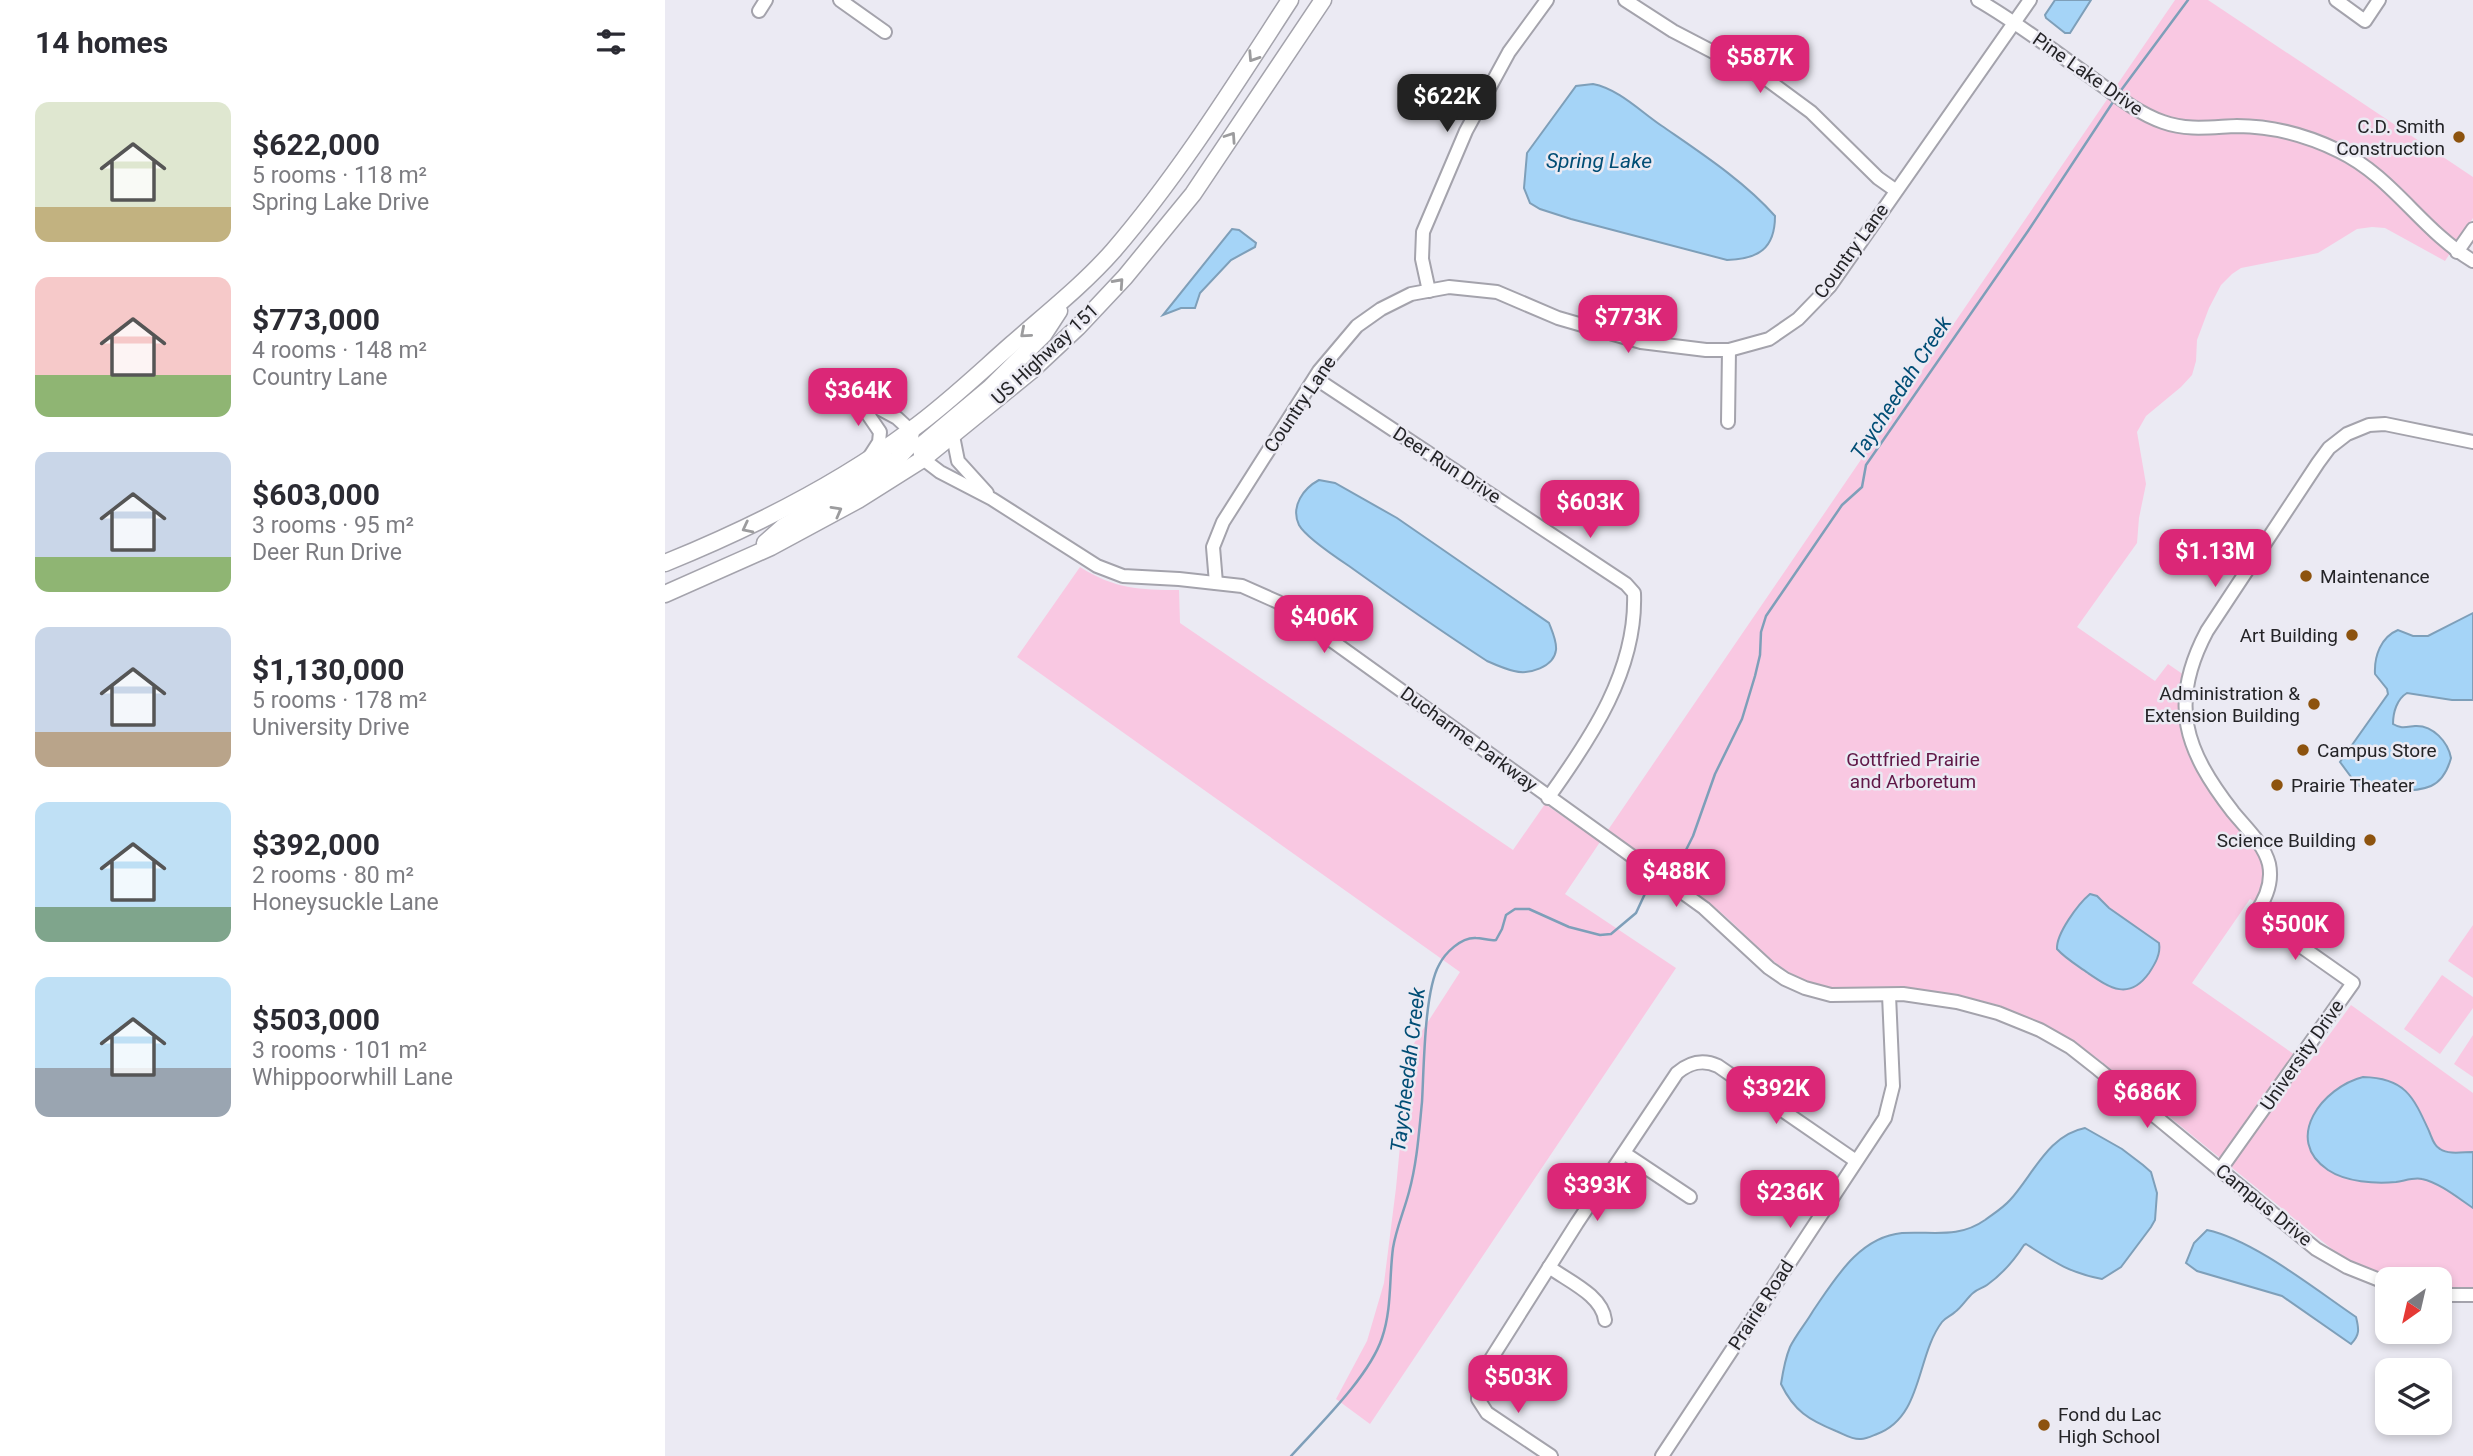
<!DOCTYPE html>
<html lang="en">
<head>
<meta charset="utf-8">
<style>
  :root { --surface:#fff; --page:#f2f2f3; --text:#2b2b33; --muted:#7c7c81; --accent:#db2777 }
  body { margin:0; font-family:Roboto,sans-serif; background:var(--page); color:var(--text); height:100vh; display:flex; flex-direction:column; font-size:26px; white-space:nowrap }
  * { box-sizing:border-box; margin:0 }
  p { font-size:23px; color:var(--muted) }
  .icon { flex:none; width:38px; height:38px; fill:none; stroke:currentColor; stroke-width:2; stroke-linecap:round; stroke-linejoin:round }
  .map { position:relative; flex:1; overflow:hidden }
  .panel { display:flex; flex-direction:column; background:var(--surface); width:665px }
  .panel>* { flex:none }
  .needle { width:46px; rotate:214deg }
  .fabs { position:absolute; left:1710px; top:1267px; display:grid; gap:14px }
  .fabs a { display:grid; place-items:center; width:77px; height:77px; border-radius:14px; background:var(--surface); box-shadow:0 4px 10px #0003; font-size:35px }
  .price { position:absolute; translate:-50% -60px; padding:0 16px; border-radius:14px; background:var(--accent); color:#fff; font-size:23px; line-height:46px; filter:drop-shadow(0 2px 4px #0008) }
  .price::after { content:''; position:absolute; left:50%; top:42px; width:21px; height:16px; margin-left:-10px; background:inherit; clip-path:polygon(0 0,100% 0,50% 100%) }
  .price.on { background:#222; color:#fff }
  ul { padding:0; list-style:none }
  li { display:flex; align-items:center; gap:21px; height:175px; padding:0 35px }
  li span { display:grid; place-items:center; flex:none; width:196px; height:140px; border-radius:14px; color:#555 }
  li>.icon { margin-inline-start:auto }
  span .icon { width:84px; height:84px; fill:#fffc; stroke-width:1 }
  li b { font-size:30px }
  h2 { display:flex; justify-content:space-between; align-items:center; height:84px; padding:0 35px; font-size:30px }
  main { display:flex; flex:1; min-height:0 }
  .map>svg:first-child { display:block }
  .green { fill:#f9c8e2 }
  .water { fill:#a5d4f7; stroke:#7e9fb9; stroke-width:2 }
  .lines { fill:none; stroke-linecap:round; stroke-linejoin:round }
  .stream { stroke:#7e9fb9; stroke-width:2.5 }
  .minor-casing { stroke:#a4a3ac; stroke-width:16 }
  .major-casing { stroke:#a4a3ac; stroke-width:19 }
  .minor { stroke:#fff; stroke-width:12 }
  .major { stroke:#fff; stroke-width:16 }
  .oneway { stroke:#9c9c9e }
  .poi-dot { fill:#8d530e; stroke:#ebeaf3; stroke-width:2.5 }
  .labels { text-anchor:middle; dominant-baseline:central; stroke-width:5; stroke-linejoin:round; paint-order:stroke }
  .street-label { font-size:19px; fill:#242427; stroke:#ebeaf3 }
  .poi-label { font-size:19px; fill:#242427; stroke:#ebeaf3; text-anchor:end }
  .park-label { font-size:19px; fill:#601847; stroke:#ebeaf3 }
  .water-label { font-size:21px; font-style:italic; fill:#004d75; stroke:#ebeaf3 }
</style>
</head>
<body>
<main>
<section class="panel">
<h2>14 homes<svg class="icon" aria-label="filters" viewBox="0 0 24 24"><path d="M4 7h16M4 17h16"/><circle cx="9" cy="7" r="2"/><circle cx="15" cy="17" r="2"/></svg></h2>
<ul>
<li><span style="background:linear-gradient(#dfe7d0 75%,#c2b280 0)"><svg class="icon" aria-label="home" viewBox="0 0 24 24"><path d="M3 11l9-7 9 7M6 9v11h12V9"/></svg></span><div><b>$622,000</b><p>5 rooms · 118 m²</p><p>Spring Lake Drive</p></div></li>
<li><span style="background:linear-gradient(#f6c9c9 70%,#8fb573 0)"><svg class="icon" aria-label="home" viewBox="0 0 24 24"><path d="M3 11l9-7 9 7M6 9v11h12V9"/></svg></span><div><b>$773,000</b><p>4 rooms · 148 m²</p><p>Country Lane</p></div></li>
<li><span style="background:linear-gradient(#c9d6e8 75%,#8fb573 0)"><svg class="icon" aria-label="home" viewBox="0 0 24 24"><path d="M3 11l9-7 9 7M6 9v11h12V9"/></svg></span><div><b>$603,000</b><p>3 rooms · 95 m²</p><p>Deer Run Drive</p></div></li>
<li><span style="background:linear-gradient(#c9d6e8 75%,#b9a48a 0)"><svg class="icon" aria-label="home" viewBox="0 0 24 24"><path d="M3 11l9-7 9 7M6 9v11h12V9"/></svg></span><div><b>$1,130,000</b><p>5 rooms · 178 m²</p><p>University Drive</p></div></li>
<li><span style="background:linear-gradient(#bfe0f5 75%,#7fa58c 0)"><svg class="icon" aria-label="home" viewBox="0 0 24 24"><path d="M3 11l9-7 9 7M6 9v11h12V9"/></svg></span><div><b>$392,000</b><p>2 rooms · 80 m²</p><p>Honeysuckle Lane</p></div></li>
<li><span style="background:linear-gradient(#bfe0f5 65%,#9aa5b1 0)"><svg class="icon" aria-label="home" viewBox="0 0 24 24"><path d="M3 11l9-7 9 7M6 9v11h12V9"/></svg></span><div><b>$503,000</b><p>3 rooms · 101 m²</p><p>Whippoorwhill Lane</p></div></li>
</ul>
</section>
<div class="map">
<svg width="1808" height="1456" viewBox="0 0 1808 1456">
  <rect width="100%" height="100%" fill="#ebeaf3"/>
  <g class="green">
    <path d="M1510,0H1543L1808,177V218L1780,261L1720,228L1707,227L1692,229L1653,253L1576,268L1567,274L1556,285L1544,308L1532,340L1531,361L1527,375L1516,387L1481,416L1472,432L1481,484L1474,518L1472,543L1412,627L1490,681L1503,664L1519,675C1521,707 1518,740 1532,770C1545,799 1597,846 1600,872C1601,883 1596,893 1592,903L1585,899L1527,983L1643,1064L1686,1005L1808,1093V1288H1775L1774,1279H1729L1712,1274L1673,1254L1432,1058L1391,1031L1333,1005L1295,995L1253,989L1167,988C1112,978 1093,943 1053,910C1018,882 979,857 943,830Z"/>
    <path d="M415,567C450,589 474,590 514,590L515,623L848,850L880,804L935,842L900,894L1011,968L705,1424L671,1399L702,1341L719,1283L731,1188L741,1082L748,1045L795,972L352,657Z"/>
    <path d="M1808,925V978L1783,961Z"/>
    <path d="M1777,975L1808,997V1008L1775,1054L1739,1029Z"/>
    <path d="M1808,1035V1077L1789,1064Z"/>
  </g>
  <g class="water">
    <path d="M1390,0H1426L1405,33H1400L1381,18L1380,15Z"/>
    <path d="M928,84C954,89 976,112 997,126C1036,153 1079,181 1110,216C1110,249 1093,259 1062,260L906,219L875,209L865,203L859,188L862,153L911,86Z"/>
    <path d="M567,229L574,230L591,243L590,247L566,260L535,293L530,308H516L498,315Z"/>
    <path d="M654,480L670,483L732,518L884,623C887,631 892,641 891,650C889,667 864,675 849,671C840,669 831,665 822,661C776,631 730,599 684,566C672,558 640,536 634,525C625,506 639,488 654,480Z"/>
    <path d="M1808,613V700H1787L1742,693C1732,699 1728,712 1728,724C1736,729 1741,727 1750,726C1768,725 1783,742 1786,758C1783,769 1777,781 1766,786C1750,793 1708,792 1692,785L1675,762L1723,694L1722,689L1710,674C1709,656 1716,637 1733,630L1748,636H1763Z"/>
    <path d="M1425,894L1432,896L1444,908L1494,943C1496,954 1490,964 1484,973C1464,1001 1445,988 1423,973C1412,965 1401,959 1392,949C1391,934 1413,904 1425,894Z"/>
    <path d="M1698,1077C1740,1078 1748,1096 1764,1131C1767,1138 1769,1146 1775,1149C1784,1155 1798,1152 1808,1152V1208C1793,1198 1775,1183 1757,1179C1749,1177 1739,1181 1731,1182C1710,1184 1681,1182 1663,1170C1617,1139 1658,1087 1698,1077Z"/>
    <path d="M1420,1128L1457,1149L1478,1165L1486,1172L1492,1193L1490,1220L1486,1227L1456,1267L1437,1279C1405,1273 1389,1262 1361,1244L1359,1245C1350,1259 1336,1275 1322,1285C1318,1288 1312,1289 1308,1293C1302,1298 1297,1307 1290,1312C1286,1316 1281,1317 1277,1322C1251,1356 1258,1417 1212,1434C1207,1436 1201,1439 1196,1439C1187,1440 1179,1434 1171,1431C1144,1420 1129,1411 1116,1384C1118,1371 1120,1359 1125,1347C1131,1335 1141,1323 1148,1311C1170,1279 1194,1237 1237,1233C1267,1231 1293,1239 1320,1220C1328,1214 1338,1208 1345,1200C1368,1175 1383,1135 1420,1128Z"/>
    <path d="M1542,1230C1589,1240 1651,1290 1691,1317C1694,1329 1695,1335 1686,1344L1617,1296L1532,1271L1521,1263L1529,1243Z"/>
  </g>
  <g class="lines">
    <g class="stream">
      <path d="M1454,93L1523,0"/>
      <path d="M998,874L1015,862L1028,836L1050,774L1077,719L1090,676L1095,655L1096,632L1101,616L1177,505L1197,487L1201,465L1363,231L1450,99"/>
      <path d="M626,1456C654,1425 704,1377 717,1338C727,1309 724,1278 728,1248C731,1229 739,1211 744,1192C752,1163 754,1132 757,1102C759,1069 759,992 774,965C780,953 796,937 811,938C818,938 823,941 831,940L837,929L841,915L850,909H864L904,927L935,935L946,934L971,913L984,885L993,878"/>
    </g>
    <g class="minor-casing">
      <g id="minor">
        <path d="M175,0L220,32"/>
        <path d="M960,0L1008,31L1104,81L1146,112L1213,178L1230,190"/>
        <path d="M1313,0C1353,23 1389,51 1427,78C1449,94 1472,113 1498,122C1523,131 1546,127 1572,126C1608,126 1641,135 1674,151C1728,177 1757,231 1808,261"/>
        <path d="M1671,0L1700,21L1714,0"/>
        <path d="M94,11L101,0"/>
        <path d="M1792,252L1808,229"/>
        <path d="M764,291L757,259L758,232L801,131L844,52L882,0"/>
        <path d="M650,378L961,584L969,593C972,670 926,738 883,798"/>
        <path d="M189,394L215,432L214,442L205,456"/>
        <path d="M193,397L232,418L246,431"/>
        <path d="M1063,422L1064,350"/>
        <path d="M288,436L293,461L322,493"/>
        <path d="M258,459L275,472L327,499L432,566L458,576L514,579L577,586L613,602L1039,908L1104,968L1120,979L1140,988L1166,995L1238,994L1292,1002L1333,1013L1375,1030L1405,1047L1433,1069L1651,1249L1682,1267L1722,1283"/>
        <path d="M551,583L548,547L558,522L654,371L692,326L716,309L746,294L784,287L832,292L893,318L976,342L1041,350H1064L1104,339L1133,319L1165,286L1365,0"/>
        <path d="M959,1153L1025,1197"/>
        <path d="M1555,1170L1688,983L1590,914C1601,899 1608,883 1604,864C1599,844 1581,828 1568,812C1520,750 1503,704 1542,631L1653,463L1664,448L1682,434L1704,425L1720,424L1808,442"/>
        <path d="M884,1267C903,1281 937,1295 940,1320"/>
        <path d="M1774,1295H1808"/>
        <path d="M886,1456L822,1413L813,1399L814,1378L912,1223L1012,1073C1025,1062 1038,1059 1053,1066L1191,1161"/>
        <path d="M997,1456L1220,1118L1228,1086L1224,995"/>
      </g>
    </g>
    <g class="major-casing">
      <g id="major">
        <path d="M258,459L256,449L258,444L325,388L379,334L394,311"/>
        <path d="M100,543L118,527L231,460L244,446L246,431"/>
        <path d="M0,563C86,528 171,486 246,430C282,404 314,373 347,344C381,314 418,285 448,251C515,173 569,86 625,0"/>
        <path d="M0,594L106,547L193,500L258,459L366,371L413,327L460,277L528,194L658,0"/>
      </g>
    </g>
    <use href="#minor" class="minor"/>
    <use href="#major" class="major"/>
  </g>
  <defs><path id="oneway-chevron" d="M-2-3.5L2.5 0L-2 3.5" fill="none" stroke-width="1.6" stroke-linecap="round" stroke-linejoin="round" transform="scale(1.75)"/></defs>
  <g class="oneway">
    <use href="#oneway-chevron" transform="translate(588 57) rotate(123)"/>
    <use href="#oneway-chevron" transform="translate(566 137) rotate(-56)"/>
    <use href="#oneway-chevron" transform="translate(454 283) rotate(-48)"/>
    <use href="#oneway-chevron" transform="translate(360 333) rotate(139)"/>
    <use href="#oneway-chevron" transform="translate(172 511) rotate(-29)"/>
    <use href="#oneway-chevron" transform="translate(82 528) rotate(153)"/>
  </g>
  <g class="poi-dot">
    <circle cx="1794" cy="137" r="7"/>
    <circle cx="1641" cy="576" r="7"/>
    <circle cx="1687" cy="635" r="7"/>
    <circle cx="1649" cy="704" r="7"/>
    <circle cx="1638" cy="750" r="7"/>
    <circle cx="1612" cy="785" r="7"/>
    <circle cx="1705" cy="840" r="7"/>
    <circle cx="1379" cy="1425" r="7"/>
  </g>
  <g class="labels">
    <g class="street-label">
      <text transform="translate(1423 74) rotate(35)">Pine Lake Drive</text>
      <text transform="translate(1186 251) rotate(-54)">Country Lane</text>
      <text transform="translate(380 354) rotate(-43)">US Highway 151</text>
      <text transform="translate(635 404) rotate(-56)">Country Lane</text>
      <text transform="translate(782 465) rotate(33)">Deer Run Drive</text>
      <text transform="translate(804 739) rotate(36)">Ducharme Parkway</text>
      <text transform="translate(1637 1055) rotate(-55)">University Drive</text>
      <text transform="translate(1599 1205) rotate(39)">Campus Drive</text>
      <text transform="translate(1096 1305) rotate(-57)">Prairie Road</text>
    </g>
    <g class="poi-label">
      <text x="1780" y="126">C.D. Smith<tspan x="1780" dy="22">Construction</tspan></text>
      <text x="1655" y="576" text-anchor="start">Maintenance</text>
      <text x="1673" y="635">Art Building</text>
      <text x="1635" y="693">Administration &amp;<tspan x="1635" dy="22">Extension Building</tspan></text>
      <text x="1652" y="750" text-anchor="start">Campus Store</text>
      <text x="1626" y="785" text-anchor="start">Prairie Theater</text>
      <text x="1691" y="840">Science Building</text>
      <text x="1393" y="1414" text-anchor="start">Fond du Lac<tspan x="1393" dy="22">High School</tspan></text>
    </g>
    <g class="park-label">
      <text x="1248" y="759">Gottfried Prairie<tspan x="1248" dy="22">and Arboretum</tspan></text>
    </g>
    <g class="water-label">
      <text x="934" y="161">Spring Lake</text>
      <text transform="translate(1236 388) rotate(-57)">Taycheedah Creek</text>
      <text transform="translate(743 1070) rotate(-83)">Taycheedah Creek</text>
    </g>
  </g>
</svg>
<div class="fabs">
<a><svg class="needle" viewBox="-14 -14 28 28"><path d="M0-13l5 13h-10z" fill="#e53935"/><path d="M0 13l5-13h-10z" fill="#7c7c81"/></svg></a>
<a><svg class="icon" aria-label="layers" viewBox="0 0 24 24"><path d="M12 4l9 5-9 5-9-5zM3 14l9 5 9-5"/></svg></a>
</div>
<b class="price" style="left:1095px;top:95px">$587K</b>
<b class="price on" style="left:782px;top:134px">$622K</b>
<b class="price" style="left:963px;top:355px">$773K</b>
<b class="price" style="left:193px;top:428px">$364K</b>
<b class="price" style="left:925px;top:540px">$603K</b>
<b class="price" style="left:1550px;top:589px">$1.13M</b>
<b class="price" style="left:659px;top:655px">$406K</b>
<b class="price" style="left:1011px;top:909px">$488K</b>
<b class="price" style="left:1630px;top:962px">$500K</b>
<b class="price" style="left:1111px;top:1126px">$392K</b>
<b class="price" style="left:1482px;top:1130px">$686K</b>
<b class="price" style="left:932px;top:1223px">$393K</b>
<b class="price" style="left:1125px;top:1230px">$236K</b>
<b class="price" style="left:853px;top:1415px">$503K</b>
</div>
</main>
</body>
</html>
